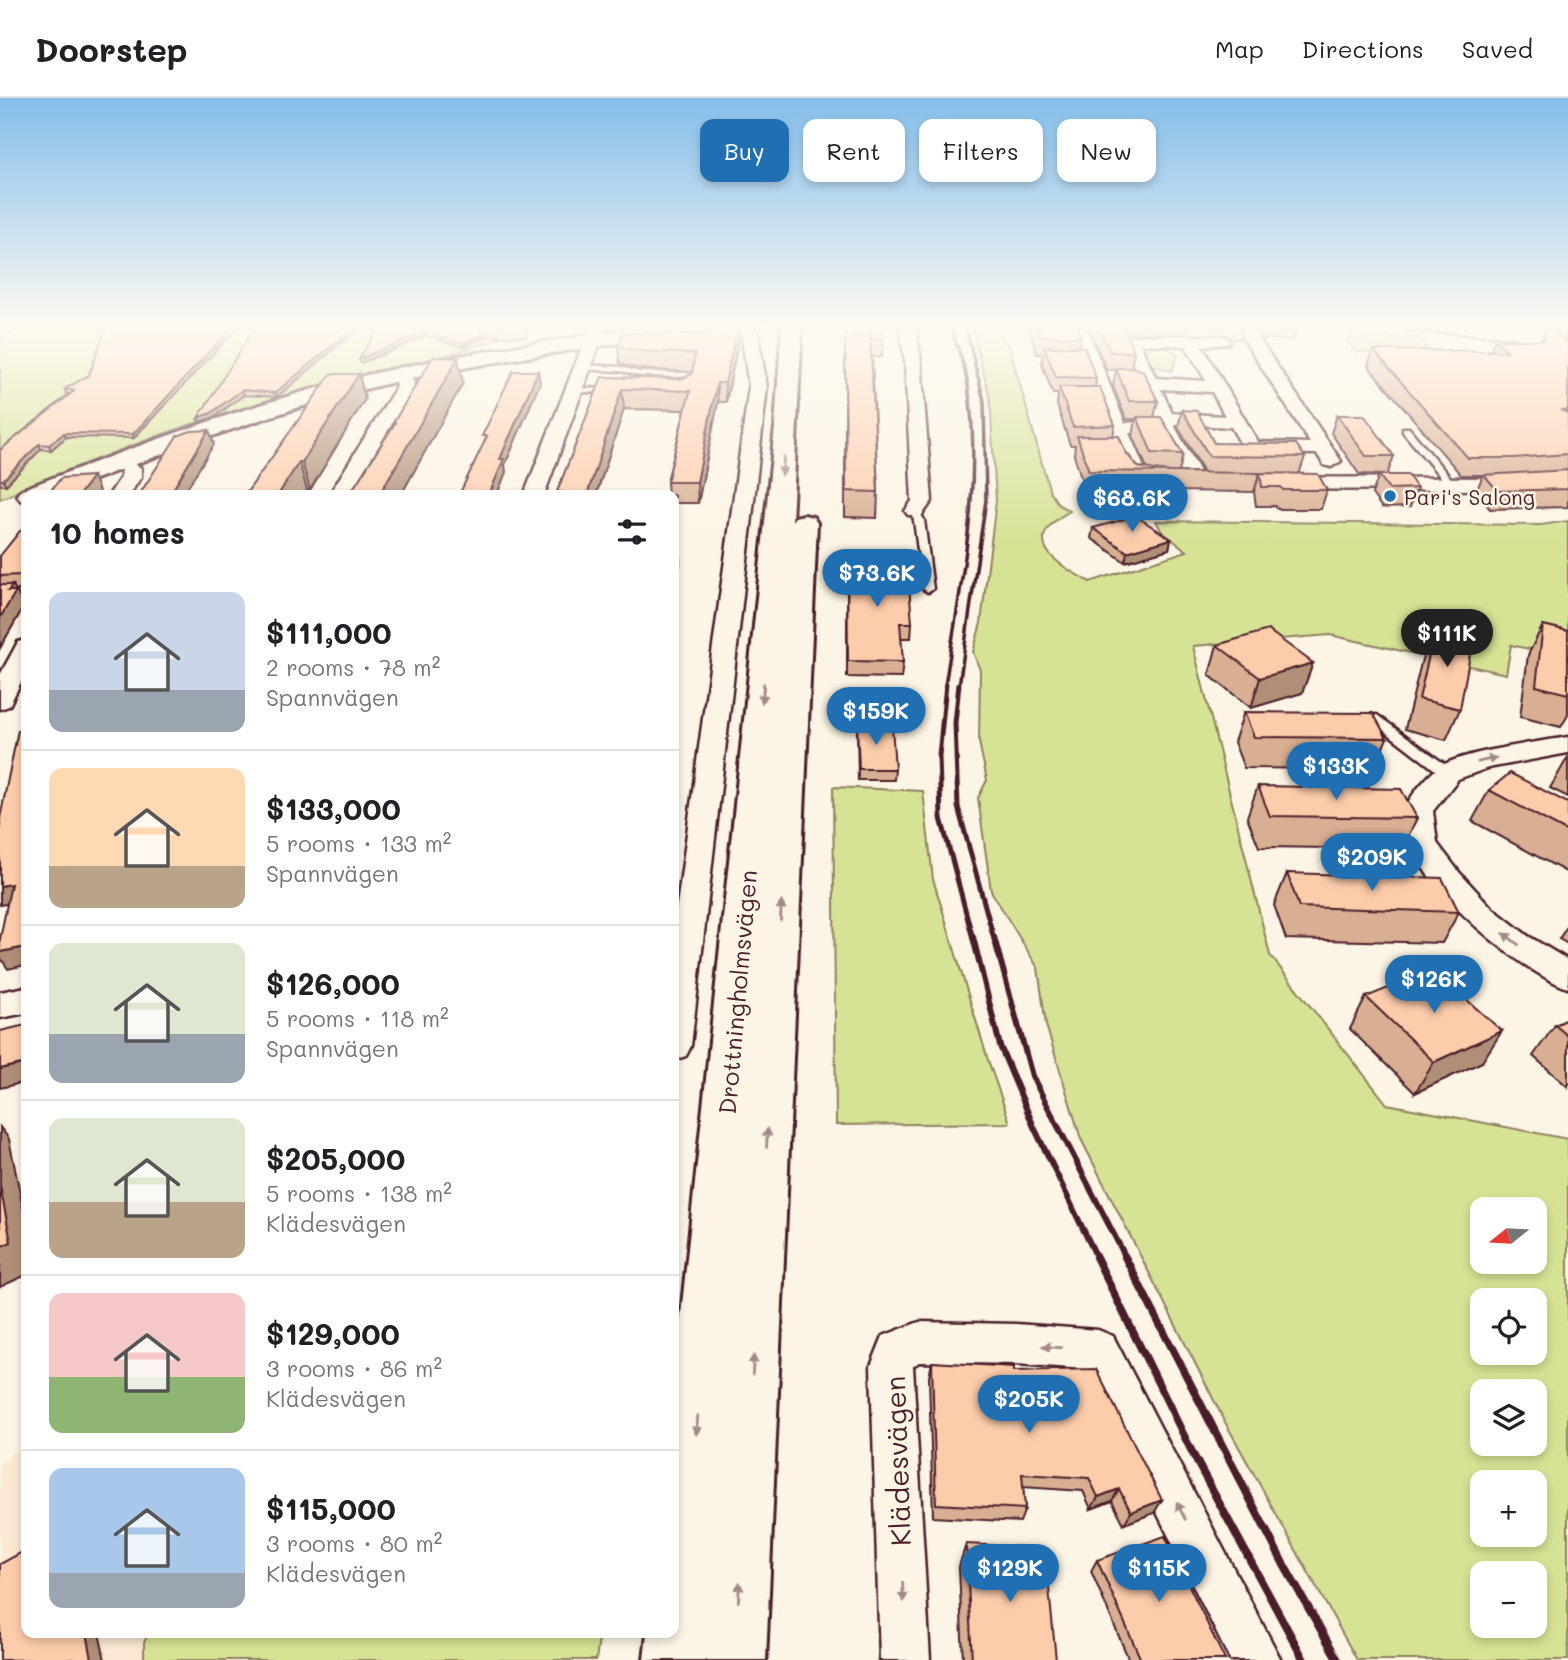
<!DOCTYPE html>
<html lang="en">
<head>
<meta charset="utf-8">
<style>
  :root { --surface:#fff; --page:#f2f2f2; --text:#202124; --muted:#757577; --line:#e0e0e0; --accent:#1f6fb2 }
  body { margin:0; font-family:Mali,sans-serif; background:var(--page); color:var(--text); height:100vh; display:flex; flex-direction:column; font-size:26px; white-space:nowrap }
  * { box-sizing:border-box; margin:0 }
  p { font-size:23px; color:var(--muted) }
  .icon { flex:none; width:38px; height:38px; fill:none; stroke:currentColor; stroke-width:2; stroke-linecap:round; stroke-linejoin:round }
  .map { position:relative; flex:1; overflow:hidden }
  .drawer { position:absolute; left:21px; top:392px; width:658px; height:1148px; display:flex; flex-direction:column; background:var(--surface); border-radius:14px; box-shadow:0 4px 10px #0003 }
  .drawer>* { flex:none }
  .top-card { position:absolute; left:700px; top:21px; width:665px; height:63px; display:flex; gap:14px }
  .needle { width:46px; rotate:252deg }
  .buttons { position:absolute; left:1470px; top:1099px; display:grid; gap:14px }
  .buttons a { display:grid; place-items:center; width:77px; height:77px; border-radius:14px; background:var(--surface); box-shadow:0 4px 10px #0003; font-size:35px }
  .price { position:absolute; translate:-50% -60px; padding:0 16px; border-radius:24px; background:var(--accent); color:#fff; font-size:23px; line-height:46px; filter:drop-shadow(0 2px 4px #0008) }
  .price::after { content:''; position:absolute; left:50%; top:42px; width:21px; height:16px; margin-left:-10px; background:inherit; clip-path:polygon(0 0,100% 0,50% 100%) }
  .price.current { background:#222; color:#fff }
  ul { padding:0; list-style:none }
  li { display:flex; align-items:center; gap:21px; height:175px; padding:0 28px }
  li+li { border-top:2px solid var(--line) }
  li span { display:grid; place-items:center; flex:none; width:196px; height:140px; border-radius:14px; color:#555 }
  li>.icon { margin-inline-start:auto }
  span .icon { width:84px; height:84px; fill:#fffc; stroke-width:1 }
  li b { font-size:30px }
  h2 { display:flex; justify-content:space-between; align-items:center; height:84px; padding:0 28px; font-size:30px }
  .tag { padding:0 24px; border-radius:14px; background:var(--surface); box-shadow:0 4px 10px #0003; font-size:24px; line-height:63px }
  .tag.current { background:var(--accent); color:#fff }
  header { display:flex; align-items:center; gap:42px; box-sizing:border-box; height:98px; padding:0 35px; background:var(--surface); border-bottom:2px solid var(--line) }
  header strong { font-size:33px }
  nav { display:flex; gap:38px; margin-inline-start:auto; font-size:24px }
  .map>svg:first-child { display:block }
  .built { fill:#fce9d4 }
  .green { fill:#d6e294; stroke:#908060; stroke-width:2; fill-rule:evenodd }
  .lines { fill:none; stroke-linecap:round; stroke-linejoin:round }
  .lane-casing { stroke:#4a1f2b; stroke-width:5 }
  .street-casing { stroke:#4a1f2b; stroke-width:5 }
  .secondary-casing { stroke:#4a1f2b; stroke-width:6 }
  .lane { fill:#fcf5e5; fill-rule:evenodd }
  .street { fill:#fcf5e5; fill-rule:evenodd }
  .secondary { fill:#fcf5e5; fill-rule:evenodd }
  .rail-far3 { stroke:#4a1f2b; stroke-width:3.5 }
  .rail-far2 { stroke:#4a1f2b; stroke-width:5 }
  .rail-far1 { stroke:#4a1f2b; stroke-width:6 }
  .rail { stroke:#4a1f2b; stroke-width:8 }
  .wall { fill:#d9af93; stroke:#4a1f2b; stroke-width:2 }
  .shaded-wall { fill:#b08f78; stroke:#4a1f2b; stroke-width:2 }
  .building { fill:#fcccab; stroke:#4a1f2b; stroke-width:2 }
  .oneway { fill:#a38a88 }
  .poi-dot { fill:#1f6fb2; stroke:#fcf5e5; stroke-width:2.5 }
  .labels { text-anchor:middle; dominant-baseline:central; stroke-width:5; stroke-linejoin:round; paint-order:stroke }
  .far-poi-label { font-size:21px; fill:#4a1f2b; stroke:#fcf5e5; text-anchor:start }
  .street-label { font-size:24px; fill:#4a1f2b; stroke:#fcf5e5 }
  .near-street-label { font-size:28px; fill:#4a1f2b; stroke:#fcf5e5 }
</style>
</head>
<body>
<header>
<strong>Doorstep</strong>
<nav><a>Map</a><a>Directions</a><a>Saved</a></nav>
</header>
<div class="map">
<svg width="1568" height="1562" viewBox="0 0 1568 1562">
  <rect width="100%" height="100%" fill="#fcf5e5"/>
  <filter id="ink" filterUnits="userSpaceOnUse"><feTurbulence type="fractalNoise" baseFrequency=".0143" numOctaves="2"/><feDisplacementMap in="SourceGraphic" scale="14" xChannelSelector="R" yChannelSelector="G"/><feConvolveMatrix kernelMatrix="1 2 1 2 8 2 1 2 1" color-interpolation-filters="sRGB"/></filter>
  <g filter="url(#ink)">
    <path class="built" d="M26,1346V1535H148L144,1545V1562H0V1365Z"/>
    <g class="green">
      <path d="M20,226H497L508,237C427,268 339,281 256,306C168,331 84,365 0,401V240L16,233Z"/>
      <path d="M971,227H989L1009,248L1050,394L1059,407L1070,413C1017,442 1055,465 1090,484L1187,453L1162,434L1156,423L1541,427L1568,423V560L1511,547L1506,576L1330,537L1193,548L1270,857L1387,1006L1568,1041V1562H1357L1225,1324L1081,1041L1046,927L1038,870L991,793L978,700L987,682L979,644L980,572L973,554L981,525L996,403L990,300ZM1482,1111H1535V1164H1482ZM1482,1202H1535V1255H1482ZM1482,1293H1535V1346H1482ZM1482,1384H1535V1437H1482ZM1482,1475H1535V1528H1482Z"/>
      <path d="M1345,240H1418L1427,249L1423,250L1426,253L1356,254Z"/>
      <path d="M1142,247L1165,248L1178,256L1172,273L1148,266Z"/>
      <path d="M833,689L923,693L933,781L988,962L1010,1025L836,1027Z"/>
      <path d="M148,1535H600L596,1562H144V1545Z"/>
    </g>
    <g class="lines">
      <g class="lane-casing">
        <g id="lane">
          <path d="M582,267L621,269L640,274L691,275L695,277L691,292L687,294L683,292L686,279L640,278L621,273L579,271V267Z"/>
          <path d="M571,290L616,291L620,293L616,295L574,294L570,292Z"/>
          <path d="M1403,330H1409L1454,384V388H1448L1403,334Z"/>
          <path d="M915,410L918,411L924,422L933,491L928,494L923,491L914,422L910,413Z"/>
          <path d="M26,493V499L0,501V495Z"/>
          <path d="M1377,617L1453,672L1454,675L1453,678H1443L1373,624L1371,621L1373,618Z"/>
        </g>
      </g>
      <g class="street-casing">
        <g id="street">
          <path d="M591,226H607L544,397H524Z"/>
          <path d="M740,226H756L767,289L691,948L686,958L674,962V829L749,289Z"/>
          <path d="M899,226H915L921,263L932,403L922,417H908L905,413L912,403L905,263Z"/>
          <path d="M1069,226H1085L1125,325L1158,323L1143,288L1131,285L1128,281L1137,276L1122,241L1124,238H1222L1230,243L1228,246L1202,248L1258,344L1310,345L1234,226H1249L1341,363L1331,369L1324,367L1317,356L1252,355L1245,353L1231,329L1176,326L1175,329L1206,384L1203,388H1189L1159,334L1129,335L1147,376L1162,379L1165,383L1155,389L1134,385L1124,372ZM1140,246L1186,248L1206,283L1156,280ZM1161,291L1212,294L1225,318L1172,315Z"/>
          <path d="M400,272L406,273L414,284L413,291L349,397H329L395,291L396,284L392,277Z"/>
          <path d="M119,357L141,370V379L129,397H109L121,379V372L109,363Z"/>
          <path d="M1568,374V386L1507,392L1215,391L1205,385L1215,379L1507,380Z"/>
          <path d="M26,542V574L9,608L0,611V577L18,544Z"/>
          <path d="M1568,639V655L1488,670L1458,681L1433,713L1437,745L1459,774L1492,810L1528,838L1568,862V890C1521,875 1390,768 1405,712C1409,699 1427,678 1438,670C1459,654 1539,644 1568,639Z"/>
          <path d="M26,889V915L0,920V894Z"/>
          <path d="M919,1224L1016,1226L1098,1232L1113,1238L1281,1562H1230L1086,1271L1016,1266L919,1264L913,1268L930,1562H880L871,1268L883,1238Z"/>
        </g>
      </g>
      <g class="secondary-casing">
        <g id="secondary">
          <path d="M662,226H713L703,232C587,251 468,264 353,294C251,321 152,360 53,397H26V404L21,402L17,397L21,392C127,352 233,312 343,283C447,256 556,243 662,226Z"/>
          <path d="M782,226H802L792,423L795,419L804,417L813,419L817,425L766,1562H644L647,1535H674V1283L775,329Z"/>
          <path d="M1402,226H1557L1566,237L1563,241L1540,246L1512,238L1412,232Z"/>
        </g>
      </g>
      <use href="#lane" class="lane"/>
      <use href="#street" class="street"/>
      <use href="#secondary" class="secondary"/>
      <g class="rail-far3">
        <path d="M945,588C960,488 983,389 968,288C965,267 956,246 950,226"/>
        <path d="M959,588L986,402L984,303L965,226"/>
      </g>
      <g class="rail-far2">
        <path d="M946,586L939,658L941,720L973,841"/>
        <path d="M959,586L955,625L958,709L994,841"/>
      </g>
      <g class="rail-far1">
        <path d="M973,839L1000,948L1034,1029L1097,1160"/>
        <path d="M994,839L1032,978L1126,1160"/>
      </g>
      <g class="rail">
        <path d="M1096,1159L1197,1364L1304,1562"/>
        <path d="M1125,1159L1284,1467L1338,1562"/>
      </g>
    </g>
    <g class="wall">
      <path d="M107,226L134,340L66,339L51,352L41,351L6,387H0V352L69,296H66L65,291L89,277Z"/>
      <path d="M257,226L277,299L244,297L212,320L199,324Z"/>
      <path d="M382,226L486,239L463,249L426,238L361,265L359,261Z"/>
      <path d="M486,226H560L527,231V239L488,238Z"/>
      <path d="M713,226H739V239L726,304H718L698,405H674V397H668L667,384L685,312L624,311L596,397H558L557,394L602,279L681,281L692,276V274L640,271L620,266L618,248L711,237Z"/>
      <path d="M1028,226H1076L1081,239L1079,249L1096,280L1095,289L1115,327L1113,338L1138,369L1147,370L1133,338L1136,321H1126L1113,288L1116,272H1107L1086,226H1244L1240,241H1232L1228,237L1126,235L1134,254L1131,270L1158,303L1154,319L1183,356L1179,374H1204L1178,329L1182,312L1214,345L1305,359L1299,376L1327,392L1321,411H1277L1275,408H1256L1254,394L1260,376H1259L1254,394L1085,392L1074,357L1075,347H1070L1057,307L1058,296H1053L1042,266L1043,256H1037Z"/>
      <path d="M1251,226H1297L1293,242L1262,241Z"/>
      <path d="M1545,233L1568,245V409L1490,411L1476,394L1483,377H1461L1368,268L1373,252L1490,253L1495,242H1541Z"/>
      <path d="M845,236L883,241L882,259H872L878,394L877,420L845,419Z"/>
      <path d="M359,276L365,301L310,392H307L303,397H245Z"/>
      <path d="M1337,317L1394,358L1387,377L1359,376L1331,335Z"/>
      <path d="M1379,377L1417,390L1410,409L1382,410L1372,396Z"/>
      <path d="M1093,430L1171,441L1169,451L1125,464L1091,440Z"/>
      <path d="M26,432V492H16L24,508L0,550V458Z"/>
      <path d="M847,461L912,525L911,540H901L903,564L901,580L847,579Z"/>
      <path d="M1543,527L1568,533V617L1561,629L1520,619L1528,557Z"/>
      <path d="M1435,531L1460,611L1446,642L1405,631L1422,561Z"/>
      <path d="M1217,547L1313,565L1302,595L1251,610L1209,577Z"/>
      <path d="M1244,614L1387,640L1374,671L1244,670L1234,644Z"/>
      <path d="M857,627L895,671L894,682H858Z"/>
      <path d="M1568,659V699L1550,690Z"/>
      <path d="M1258,688L1417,720L1402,751L1259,749L1247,719Z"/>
      <path d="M1489,692L1568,705V775L1472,723Z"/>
      <path d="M1287,775L1459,814L1442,845L1286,841L1274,807Z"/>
      <path d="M1568,827V846L1559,841Z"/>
      <path d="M1366,899L1482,964L1415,995L1350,931Z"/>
      <path d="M1568,921V989L1533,958L1555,927Z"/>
      <path d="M932,1264L1014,1273L1154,1415L1124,1426L1112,1403L1091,1411L1083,1393L1023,1389L1025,1411L1020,1424L933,1419L929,1279Z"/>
      <path d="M966,1446L1056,1562H963L959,1469Z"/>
      <path d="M1097,1462L1225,1562H1129L1091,1473Z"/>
    </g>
    <g class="shaded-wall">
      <path d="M235,226H241L134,340L133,336Z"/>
      <path d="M358,226H364L277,299L275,295Z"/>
      <path d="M526,226H560L527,231V239Z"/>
      <path d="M738,226H739V239L726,304L725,285Z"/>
      <path d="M425,234L426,238L361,265L359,261Z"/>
      <path d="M485,235L486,239L463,249L462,245Z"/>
      <path d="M458,260L463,285L401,397H379Z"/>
      <path d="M538,273L540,285L505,367L506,374L497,397H489L500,361Z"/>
      <path d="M359,276L365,301L310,392L302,364Z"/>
      <path d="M717,285L718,304L698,405L697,384Z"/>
      <path d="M622,291L624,311L596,397H587Z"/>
      <path d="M242,292L244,297L212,320L199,324L198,320Z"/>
      <path d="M209,332L214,346L183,397H172V393Z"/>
      <path d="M64,335L66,339L51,352L49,347Z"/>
      <path d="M39,346L41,351L6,387L3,382Z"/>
      <path d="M299,364L307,392L303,397H278Z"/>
      <path d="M93,378L99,393L96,397H79Z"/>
      <path d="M678,438L680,466L674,496V457Z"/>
      <path d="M1171,441L1169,451L1125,464L1127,454Z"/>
      <path d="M26,469V488L21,477Z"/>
      <path d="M13,487L24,508L0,550V520L8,493Z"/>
      <path d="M1313,565L1302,595L1251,610L1260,580Z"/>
      <path d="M11,786L21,803L0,807V788Z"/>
      <path d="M26,849V867L8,871L0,859V854Z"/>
      <path d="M1502,933L1482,964L1415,995L1434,964Z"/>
      <path d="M26,965V984L0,990V971Z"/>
      <path d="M0,1029L9,1041L26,1125V1177L0,1189Z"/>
      <path d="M1119,1391L1112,1403L1091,1411L1098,1399Z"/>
      <path d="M1162,1402L1154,1415L1124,1426L1131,1414Z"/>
      <path d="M87,1535H99L105,1562H91Z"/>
    </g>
    <g class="building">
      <path d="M107,226H235L133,336L64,335L49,347L39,346L3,382H0V352L74,293L65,291L89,277Z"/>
      <path d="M257,226H358L275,295L242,292L211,315L198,320Z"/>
      <path d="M382,226H478L485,235L462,245L425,234L359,261Z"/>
      <path d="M713,226H738L725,285H717L697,384H667L690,293L622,291L587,397H562L563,394H557L602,279L681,281L692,276L695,256L639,253L618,248L623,235L711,237Z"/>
      <path d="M857,226H882L883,241H871L870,236H857Z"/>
      <path d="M1036,226H1076L1081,239L1040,238Z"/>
      <path d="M1097,226H1122L1134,254H1110Z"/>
      <path d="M1552,232L1568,245V312H1560L1568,315V356L1514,360H1468L1373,252L1507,253L1495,242H1545V233Z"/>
      <path d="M845,236H870L878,394L846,393Z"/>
      <path d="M1044,249H1084L1096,280L1056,279Z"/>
      <path d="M433,259L458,260L379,397H349L395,325H393Z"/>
      <path d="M1116,270H1136L1143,273L1158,303H1129Z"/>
      <path d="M513,273H538L500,361H504L489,397H459L487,338H482Z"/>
      <path d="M331,276H359L302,364H299L278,397H245Z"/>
      <path d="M1059,289H1100L1115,327L1073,329Z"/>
      <path d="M1182,312L1197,313L1214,345L1296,346L1305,359L1209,358Z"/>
      <path d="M1337,317H1364L1394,358H1366Z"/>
      <path d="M1137,319H1161L1183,356L1152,355Z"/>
      <path d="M209,332L172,393H174L172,397H139L177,338L191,333Z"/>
      <path d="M1077,338H1119L1126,355L1138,369L1167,374L1259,375L1089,373Z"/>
      <path d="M1568,372V391L1498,393L1484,377Z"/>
      <path d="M1260,375L1318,376L1327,392H1283L1281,389H1262Z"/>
      <path d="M1379,377H1408L1417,390L1389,391Z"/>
      <path d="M93,378L79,397H47L61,380Z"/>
      <path d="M1136,418L1171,441L1127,454L1093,430Z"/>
      <path d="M26,432V469L21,477L0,478V458L20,433Z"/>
      <path d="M674,437L678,438L674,457Z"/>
      <path d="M847,461L907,462L912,525H900L903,564L848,563Z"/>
      <path d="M0,487H13L8,493H16L0,520Z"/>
      <path d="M1543,527L1568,533V596L1536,588Z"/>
      <path d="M1435,531L1473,540L1460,611L1419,601Z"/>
      <path d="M1268,532L1313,565L1260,580L1217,547Z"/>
      <path d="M1244,614L1373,615L1387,640L1254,639Z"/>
      <path d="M857,627L892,628L895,671H859Z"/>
      <path d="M26,630V849L0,854V841L11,786L0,788V720L18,632Z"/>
      <path d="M1510,675L1568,705V734L1489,692Z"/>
      <path d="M1258,688L1401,691L1417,720L1270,718Z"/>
      <path d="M1287,775L1442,780L1459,814L1299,809Z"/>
      <path d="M1433,872L1502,933L1434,964L1366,899Z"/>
      <path d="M1568,921V938L1555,927Z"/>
      <path d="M26,927V965L0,971V933Z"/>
      <path d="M0,1088L11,1144L0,1149Z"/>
      <path d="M932,1264L1014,1269V1273L1096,1271L1162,1402L1131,1414L1119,1391L1098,1399L1089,1380L1022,1376L1025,1411L936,1406Z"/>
      <path d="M1165,1438L1225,1562H1141L1097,1462Z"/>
      <path d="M966,1446L1045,1450L1056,1562H972Z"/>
      <path d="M24,1453L26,1464V1535H87L92,1561L0,1562V1466Z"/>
    </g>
    <defs><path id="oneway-solid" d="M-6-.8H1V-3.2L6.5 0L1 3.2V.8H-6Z" transform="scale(1.75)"/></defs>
    <g class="oneway">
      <use href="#oneway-solid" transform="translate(783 368) rotate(95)"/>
      <use href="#oneway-solid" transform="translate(763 595) rotate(95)"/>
      <use href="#oneway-solid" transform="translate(1487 662) rotate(-13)"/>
      <use href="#oneway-solid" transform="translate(781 813) rotate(-87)"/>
      <use href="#oneway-solid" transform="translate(1511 841) rotate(-143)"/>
      <use href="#oneway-solid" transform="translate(767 1040) rotate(-87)"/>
      <use href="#oneway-solid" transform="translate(1052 1249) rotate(-175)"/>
      <use href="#oneway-solid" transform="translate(753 1267) rotate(-86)"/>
      <use href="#oneway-solid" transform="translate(697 1327) rotate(95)"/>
      <use href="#oneway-solid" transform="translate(1181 1413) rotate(-117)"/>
      <use href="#oneway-solid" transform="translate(739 1494) rotate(-86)"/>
      <use href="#oneway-solid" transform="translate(903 1494) rotate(87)"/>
    </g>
  </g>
  <linearGradient id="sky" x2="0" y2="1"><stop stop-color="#83beea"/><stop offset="0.51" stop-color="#fefaf3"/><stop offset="1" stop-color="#fefaf3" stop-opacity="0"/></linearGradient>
  <rect width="1568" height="445" fill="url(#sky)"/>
  <circle class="poi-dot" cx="1390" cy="398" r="7"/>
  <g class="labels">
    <g class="far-poi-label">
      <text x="1404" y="398">Pari's Salong</text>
    </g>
    <g class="street-label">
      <text transform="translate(737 894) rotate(-85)">Drottningholmsvägen</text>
    </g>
    <g class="near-street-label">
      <text transform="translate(897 1363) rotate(-92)">Klädesvägen</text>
    </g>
  </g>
</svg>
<div class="buttons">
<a><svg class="needle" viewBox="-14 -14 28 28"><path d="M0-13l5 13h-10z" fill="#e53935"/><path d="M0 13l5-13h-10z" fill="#757577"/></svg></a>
<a><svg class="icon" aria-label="locate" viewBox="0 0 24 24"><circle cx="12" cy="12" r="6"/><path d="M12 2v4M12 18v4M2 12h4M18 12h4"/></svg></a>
<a><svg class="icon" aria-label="layers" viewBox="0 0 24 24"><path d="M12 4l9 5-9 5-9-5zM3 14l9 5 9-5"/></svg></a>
<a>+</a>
<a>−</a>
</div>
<b class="price" style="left:1132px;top:436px">$68.6K</b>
<b class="price" style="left:877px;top:511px">$73.6K</b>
<b class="price current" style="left:1447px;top:571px">$111K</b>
<b class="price" style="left:876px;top:649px">$159K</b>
<b class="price" style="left:1336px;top:704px">$133K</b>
<b class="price" style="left:1372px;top:795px">$209K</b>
<b class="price" style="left:1434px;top:917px">$126K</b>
<b class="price" style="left:1029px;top:1337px">$205K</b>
<b class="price" style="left:1010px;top:1506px">$129K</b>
<b class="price" style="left:1159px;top:1506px">$115K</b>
<div class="top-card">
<a class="tag current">Buy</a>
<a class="tag">Rent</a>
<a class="tag">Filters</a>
<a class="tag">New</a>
</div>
<section class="drawer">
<h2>10 homes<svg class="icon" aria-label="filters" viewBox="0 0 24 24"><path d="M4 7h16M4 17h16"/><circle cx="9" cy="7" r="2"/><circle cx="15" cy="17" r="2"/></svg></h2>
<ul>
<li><span style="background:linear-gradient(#c9d6e8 70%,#9aa5b1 0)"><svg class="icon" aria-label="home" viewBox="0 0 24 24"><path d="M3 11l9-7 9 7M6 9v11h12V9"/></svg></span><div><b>$111,000</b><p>2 rooms · 78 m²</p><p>Spannvägen</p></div></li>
<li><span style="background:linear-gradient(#ffd9b3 70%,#b9a48a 0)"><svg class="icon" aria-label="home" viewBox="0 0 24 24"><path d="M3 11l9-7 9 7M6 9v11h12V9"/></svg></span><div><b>$133,000</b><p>5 rooms · 133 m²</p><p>Spannvägen</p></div></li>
<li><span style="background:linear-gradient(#dfe7d0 65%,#9aa5b1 0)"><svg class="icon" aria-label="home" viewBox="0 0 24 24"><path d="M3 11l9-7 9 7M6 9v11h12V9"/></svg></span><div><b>$126,000</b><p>5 rooms · 118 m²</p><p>Spannvägen</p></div></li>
<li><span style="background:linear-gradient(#dfe7d0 60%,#b9a48a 0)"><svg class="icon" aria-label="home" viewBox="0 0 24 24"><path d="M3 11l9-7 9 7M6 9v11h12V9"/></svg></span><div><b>$205,000</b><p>5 rooms · 138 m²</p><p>Klädesvägen</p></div></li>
<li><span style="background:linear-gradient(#f6c9c9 60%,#8fb573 0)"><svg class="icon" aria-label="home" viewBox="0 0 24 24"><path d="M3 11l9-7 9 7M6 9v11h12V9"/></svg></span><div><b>$129,000</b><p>3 rooms · 86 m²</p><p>Klädesvägen</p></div></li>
<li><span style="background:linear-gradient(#a9c7e8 75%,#9aa5b1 0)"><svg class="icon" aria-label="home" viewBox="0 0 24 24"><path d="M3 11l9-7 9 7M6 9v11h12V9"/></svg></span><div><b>$115,000</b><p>3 rooms · 80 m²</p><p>Klädesvägen</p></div></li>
</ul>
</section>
</div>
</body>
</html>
